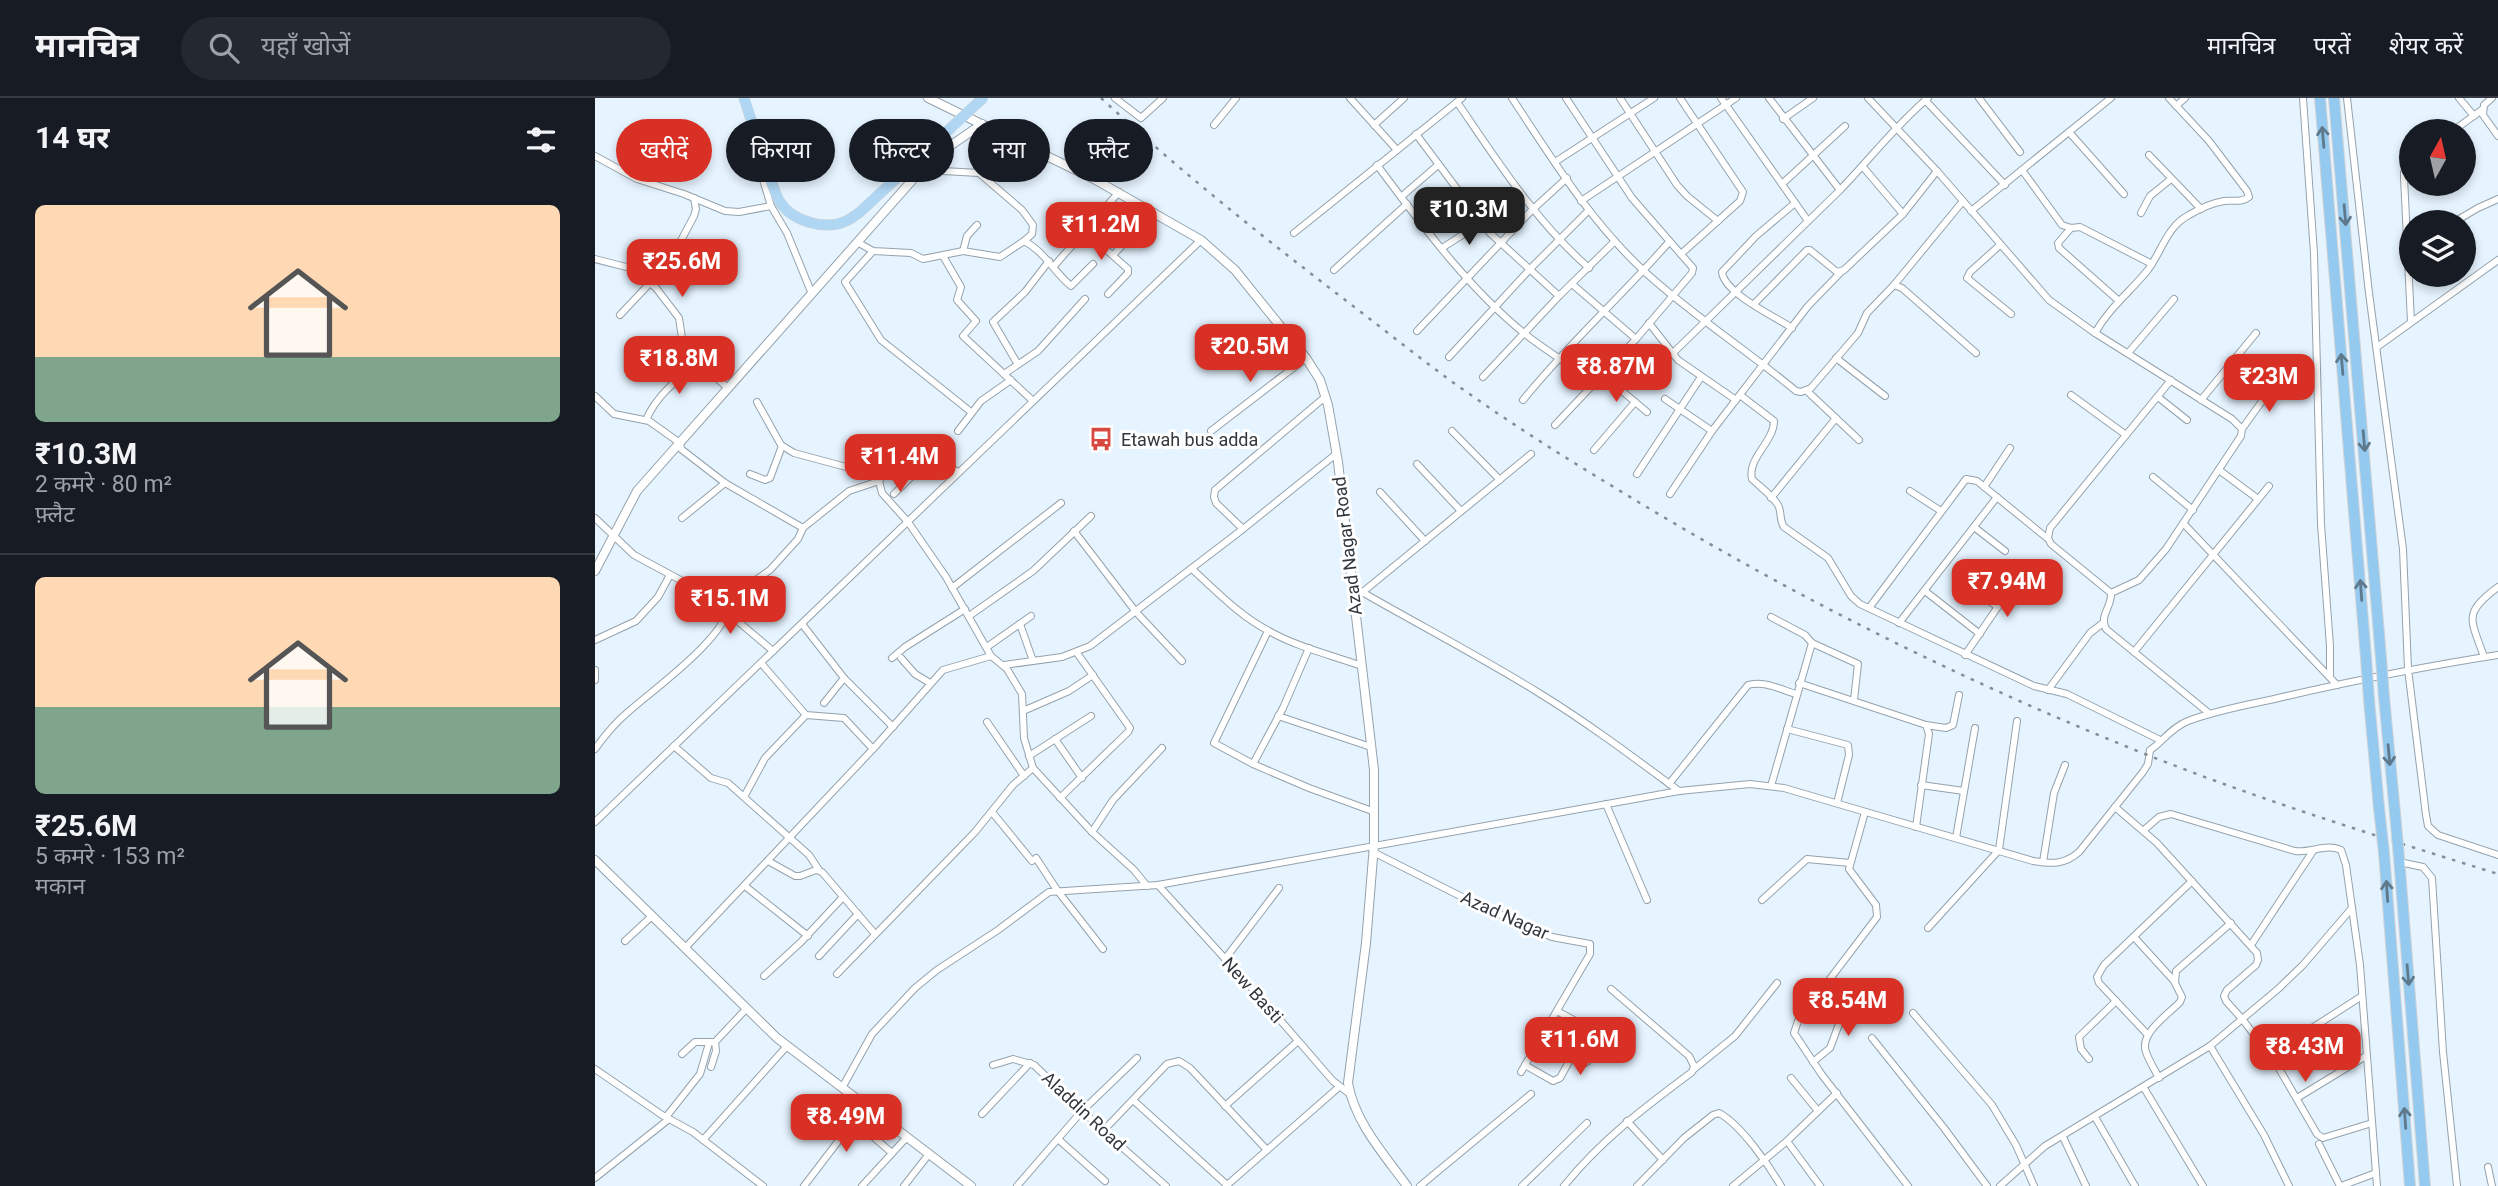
<!DOCTYPE html>
<html lang="hi">
<head>
<meta charset="utf-8">
<style>
  :root { --surface:#171b24; --page:#242831; --text:#f1f3f6; --muted:#9ea1a6; --line:#363941; --accent:#d93025 }
  body { margin:0; font-family:Roboto,"Noto Sans Devanagari",sans-serif; background:var(--page); color:var(--text); height:100vh; display:flex; flex-direction:column; font-size:26px; white-space:nowrap }
  * { box-sizing:border-box; margin:0 }
  p { font-size:23px; color:var(--muted) }
  .icon { flex:none; width:38px; height:38px; fill:none; stroke:currentColor; stroke-width:2; stroke-linecap:round; stroke-linejoin:round }
  .map { position:relative; flex:1; overflow:hidden }
  .drawer { display:flex; flex-direction:column; background:var(--surface); width:595px }
  .drawer>* { flex:none }
  .banner { position:absolute; left:21px; top:21px; width:665px; height:63px; display:flex; gap:14px }
  .needle { width:46px; rotate:8deg }
  .fabs { position:absolute; left:1804px; top:21px; display:grid; gap:14px }
  .fabs a { display:grid; place-items:center; width:77px; height:77px; border-radius:50%; background:var(--surface); box-shadow:0 4px 10px #0003; font-size:35px }
  .price { position:absolute; translate:-50% -60px; padding:0 16px; border-radius:14px; background:var(--accent); color:#fff; font-size:23px; line-height:46px; filter:drop-shadow(0 2px 4px #0008) }
  .price::after { content:''; position:absolute; left:50%; top:42px; width:21px; height:16px; margin-left:-10px; background:inherit; clip-path:polygon(0 0,100% 0,50% 100%) }
  .price.active { background:#222; color:#fff }
  ul { padding:0; list-style:none }
  li { display:grid; align-content:center; gap:14px; height:371px; padding:0 35px }
  li+li { border-top:2px solid var(--line) }
  li span { display:grid; place-items:center; height:217px; border-radius:10px; color:#555 }
  li>.icon { margin-inline-start:auto }
  span .icon { width:126px; height:126px; fill:#fffc; stroke-width:1 }
  li b { font-size:30px }
  h2 { display:flex; justify-content:space-between; align-items:center; height:84px; padding:0 35px; font-size:30px }
  .chip { padding:0 24px; border-radius:32px; background:var(--surface); box-shadow:0 4px 10px #0003; font-size:24px; line-height:63px }
  .chip.active { background:var(--accent); color:#fff }
  header { display:flex; align-items:center; gap:42px; box-sizing:border-box; height:98px; padding:0 35px; background:var(--surface); border-bottom:2px solid var(--line) }
  header strong { font-size:33px }
  nav { display:flex; gap:38px; margin-inline-start:auto; font-size:24px }
  .search { width:490px; height:63px; background:var(--page); display:flex; align-items:center; gap:18px; box-sizing:border-box; padding:0 24px; border-radius:38px; color:var(--muted); font-size:26px }
  main { display:flex; flex:1; min-height:0 }
  .map>svg:first-child { display:block }
  .lines { fill:none; stroke-linecap:round; stroke-linejoin:round }
  .minor-casing { stroke:#95a2ac; stroke-width:8 }
  .tertiary-casing { stroke:#95a2ac; stroke-width:10 }
  .primary-casing { stroke:#d2d3d4; stroke-width:11 }
  .trunk-casing { stroke:#d2d3d4; stroke-width:12 }
  .minor { stroke:#fff; stroke-width:6 }
  .tertiary { stroke:#fff; stroke-width:8 }
  .primary { stroke:#afd7f4; stroke-width:10 }
  .trunk { stroke:#94caf0; stroke-width:10 }
  .rail { stroke:#858e95; stroke-width:2.5; stroke-dasharray:3.5 7; stroke-linecap:butt }
  .primary-bridge-casing { stroke:#d2d3d4; stroke-width:11; stroke-linecap:butt }
  .trunk-bridge-casing { stroke:#d2d3d4; stroke-width:12; stroke-linecap:butt }
  .primary-bridge { stroke:#afd7f4; stroke-width:10 }
  .trunk-bridge { stroke:#94caf0; stroke-width:10 }
  .oneway { stroke:#5e798c }
  .labels { text-anchor:middle; dominant-baseline:central; stroke-width:6; stroke-linejoin:round; paint-order:stroke }
  .poi-label { font-size:18px; fill:#32373b; stroke:#fff; text-anchor:start }
  .street-label { font-size:18px; fill:#32373b; stroke:#fff }
</style>
</head>
<body>
<header>
<strong>मानचित्र</strong>
<div class="search"><svg class="icon" aria-label="search" viewBox="0 0 24 24"><circle cx="10" cy="10" r="6"/><path d="M15 15l6 6"/></svg>यहाँ खोजें</div>
<nav><a>मानचित्र</a><a>परतें</a><a>शेयर करें</a></nav>
</header>
<main>
<section class="drawer">
<h2>14 घर<svg class="icon" aria-label="filters" viewBox="0 0 24 24"><path d="M4 7h16M4 17h16"/><circle cx="9" cy="7" r="2"/><circle cx="15" cy="17" r="2"/></svg></h2>
<ul>
<li><span style="background:linear-gradient(#ffd9b3 70%,#7fa58c 0)"><svg class="icon" aria-label="home" viewBox="0 0 24 24"><path d="M3 11l9-7 9 7M6 9v11h12V9"/></svg></span><div><b>₹10.3M</b><p>2 कमरे · 80 m²</p><p>फ़्लैट</p></div></li>
<li><span style="background:linear-gradient(#ffd9b3 60%,#7fa58c 0)"><svg class="icon" aria-label="home" viewBox="0 0 24 24"><path d="M3 11l9-7 9 7M6 9v11h12V9"/></svg></span><div><b>₹25.6M</b><p>5 कमरे · 153 m²</p><p>मकान</p></div></li>
</ul>
</section>
<div class="map">
<svg width="1903" height="1088" viewBox="0 0 1903 1088">
  <rect width="100%" height="100%" fill="#e6f4ff"/>
  <g class="lines">
    <g class="minor-casing">
      <g id="minor">
        <path d="M520,0L546,20L568,0"/>
        <path d="M755,0L802,52"/>
        <path d="M917,0C957,61 996,124 1050,174C1097,217 1152,252 1201,293L1206,294L1216,290L1263,235L1272,215L1299,187L1307,190L1381,255"/>
        <path d="M1025,0L1082,87L1092,98L1123,123"/>
        <path d="M1085,0L1148,94L1145,103L1086,156"/>
        <path d="M1126,0L1213,123"/>
        <path d="M1174,0L1245,92"/>
        <path d="M1273,0L1342,73L1454,202L1500,235L1637,321L1647,331L1646,338L1571,451L1544,482L1516,495"/>
        <path d="M1384,0L1425,54"/>
        <path d="M1708,0L1719,155L1726,426L1735,548V579"/>
        <path d="M1752,0L1774,195L1808,451L1813,571L1831,717L1833,728L1843,737L1903,757"/>
        <path d="M1864,0L1879,18"/>
        <path d="M1897,0L1889,7L1888,17L1903,38"/>
        <path d="M1330,2L1410,87"/>
        <path d="M862,4C902,62 940,123 994,170"/>
        <path d="M1581,8L1590,0"/>
        <path d="M1188,21L1218,0"/>
        <path d="M156,26L154,27L153,32L176,108L192,135L217,196"/>
        <path d="M619,27L641,0"/>
        <path d="M779,27L809,0"/>
        <path d="M1858,33L1888,11"/>
        <path d="M1474,34L1529,96"/>
        <path d="M821,36L895,135L964,198"/>
        <path d="M1554,57L1606,111"/>
        <path d="M0,58L42,81L89,96L130,113L144,114L176,108"/>
        <path d="M336,61L348,73L384,75L427,112L438,127L437,136L429,143"/>
        <path d="M960,64L1059,0"/>
        <path d="M782,67C827,127 872,189 930,236C953,254 977,269 1001,284"/>
        <path d="M1268,69L1308,116"/>
        <path d="M1427,72L1467,127L1476,130L1485,129L1557,166"/>
        <path d="M1187,86L1250,28"/>
        <path d="M806,99L843,67"/>
        <path d="M986,103L1141,0"/>
        <path d="M1376,113L1516,0"/>
        <path d="M1546,115L1555,98L1576,81"/>
        <path d="M1859,124L1883,110L1903,101"/>
        <path d="M1476,130L1463,145L1464,150L1524,203"/>
        <path d="M490,133L533,171V175L513,196"/>
        <path d="M699,135L867,0"/>
        <path d="M262,144L278,153L316,155L328,161L368,153L405,159L429,143C449,153 459,174 476,188L498,166"/>
        <path d="M1405,147L1375,174L1372,180L1416,216"/>
        <path d="M847,150L886,125"/>
        <path d="M278,153L250,184L286,242L376,314"/>
        <path d="M368,153L372,138L382,127"/>
        <path d="M518,157L559,114"/>
        <path d="M348,158L366,189L362,202L381,223L368,238L438,303"/>
        <path d="M0,161L39,171L61,190L84,220L87,240L104,265L133,290"/>
        <path d="M459,168L524,94"/>
        <path d="M739,172L812,106"/>
        <path d="M977,186L1041,241"/>
        <path d="M1299,187L1368,103"/>
        <path d="M59,188L72,169L99,118L101,111L99,100"/>
        <path d="M1159,206L1212,152H1215L1242,174L1249,172L1308,116L1342,73"/>
        <path d="M25,217L55,185"/>
        <path d="M1816,224L1809,79V74L1816,65"/>
        <path d="M1054,225L1083,262L1141,302"/>
        <path d="M1197,230C1179,218 1129,195 1127,174L1161,138L1200,105"/>
        <path d="M822,233L937,112L972,80"/>
        <path d="M1500,235C1514,210 1535,194 1552,173C1567,154 1571,129 1594,117C1604,111 1617,105 1629,103C1638,102 1647,105 1654,99L1652,93L1614,43L1574,0"/>
        <path d="M1782,249L1903,162"/>
        <path d="M1534,254L1579,201"/>
        <path d="M1077,256L1245,92C1275,61 1300,28 1333,0"/>
        <path d="M854,259L935,171L994,112"/>
        <path d="M1241,260L1290,298"/>
        <path d="M422,265L398,224L430,194L454,163"/>
        <path d="M409,276L443,253L490,201"/>
        <path d="M1008,277L1052,314"/>
        <path d="M888,279L964,198L1020,143"/>
        <path d="M1576,282L1455,430L1453,440L1456,446L1516,495C1517,509 1504,517 1511,531L1615,616"/>
        <path d="M1212,293L1264,342"/>
        <path d="M1145,297L1179,323C1179,344 1152,360 1157,381C1165,389 1177,397 1183,407C1187,414 1184,422 1189,429L1233,460L1256,498L1265,506L1439,588L1472,596L1565,642"/>
        <path d="M1476,297L1531,337"/>
        <path d="M0,298L19,316L54,323L85,345L86,351L130,385L208,430L254,393L284,383"/>
        <path d="M1563,299L1592,322"/>
        <path d="M1070,301L1117,333"/>
        <path d="M928,302C973,246 1027,198 1074,144"/>
        <path d="M1606,302L1661,235"/>
        <path d="M162,304L186,347L199,355L255,370L302,367L355,370L364,374"/>
        <path d="M51,322C61,298 83,280 104,265"/>
        <path d="M960,327L1041,241L1097,175L1098,170L1037,100L971,0"/>
        <path d="M1647,331L1680,285"/>
        <path d="M363,333L386,303L416,282"/>
        <path d="M616,333L711,260"/>
        <path d="M857,333L905,382"/>
        <path d="M999,352L1040,304"/>
        <path d="M822,366L866,413"/>
        <path d="M295,367L284,383L287,395L313,424L351,479L396,558L412,571L427,596L429,640L438,670L497,734L539,772L552,788"/>
        <path d="M1624,372L1663,401"/>
        <path d="M155,376L170,382L175,380L187,348"/>
        <path d="M1042,376L1106,279"/>
        <path d="M1558,379L1598,412"/>
        <path d="M1389,389L1415,350"/>
        <path d="M1315,393L1346,413"/>
        <path d="M785,394L830,443"/>
        <path d="M299,396L318,377L323,369"/>
        <path d="M1075,396L1117,333L1213,208L1246,174"/>
        <path d="M1176,400L1241,320"/>
        <path d="M0,420L39,457L115,498L132,514C124,544 57,593 33,614C20,625 10,637 0,651"/>
        <path d="M87,420L130,385"/>
        <path d="M1589,426L1742,587"/>
        <path d="M1379,429L1410,453"/>
        <path d="M648,431L621,405L619,399L620,392L730,299"/>
        <path d="M479,433L541,514L587,563"/>
        <path d="M597,471C621,493 645,518 674,533C702,549 736,557 767,568"/>
        <path d="M357,490L466,405"/>
        <path d="M1330,493L1385,536"/>
        <path d="M1379,493L1403,509"/>
        <path d="M767,494C826,528 886,559 944,595C993,625 1038,659 1084,693"/>
        <path d="M758,502L936,356"/>
        <path d="M1274,510L1371,381L1382,383L1452,440"/>
        <path d="M130,511L151,489L175,472L203,441L208,430"/>
        <path d="M132,514L178,553"/>
        <path d="M374,518L438,473L496,418"/>
        <path d="M1176,519L1210,537L1217,545L1176,688"/>
        <path d="M1304,525L1402,399"/>
        <path d="M207,526L249,580L229,605"/>
        <path d="M425,526L438,563"/>
        <path d="M673,533L619,645L658,666L714,690L780,714"/>
        <path d="M0,542L41,523L63,499L75,477"/>
        <path d="M1217,545L1263,566L1259,602"/>
        <path d="M392,549L436,518"/>
        <path d="M1539,554L1674,388"/>
        <path d="M1370,557L1430,469"/>
        <path d="M1889,559C1876,521 1867,516 1903,489"/>
        <path d="M297,560L310,549L370,511"/>
        <path d="M306,560L320,576L335,585"/>
        <path d="M166,565L211,617L249,620L278,651"/>
        <path d="M409,567L467,559L495,548L648,431L741,356"/>
        <path d="M0,572V582"/>
        <path d="M249,580L298,629"/>
        <path d="M1204,585L1331,627L1334,636L1321,729"/>
        <path d="M1453,592L1495,535L1508,525"/>
        <path d="M428,613L474,593L498,577"/>
        <path d="M683,618L776,649"/>
        <path d="M392,624L429,678"/>
        <path d="M1331,627L1351,630L1358,627L1364,597"/>
        <path d="M1192,631L1253,647L1254,657L1242,705"/>
        <path d="M460,641L487,680"/>
        <path d="M79,648L116,680L133,685L214,757L224,772"/>
        <path d="M434,658L496,618"/>
        <path d="M658,666L688,610L714,550"/>
        <path d="M1074,686L1153,587C1168,582 1187,592 1201,596"/>
        <path d="M1326,687L1369,693"/>
        <path d="M149,699L170,660L211,617"/>
        <path d="M465,700L533,634L535,630L482,555"/>
        <path d="M1011,706L1052,802"/>
        <path d="M1520,709L1562,745L1662,855L1663,862L1661,867L1632,892L1629,898L1631,903L1648,922L1682,967L1722,1036L1728,1040L1777,1025"/>
        <path d="M397,714L437,763"/>
        <path d="M1270,714L1254,771L1281,807L1282,819L1203,923L1199,935L1227,977L1313,1088"/>
        <path d="M0,724L606,142"/>
        <path d="M1549,732L1564,719L1576,716L1700,753C1716,755 1732,745 1746,752L1751,767L1765,867L1782,1088"/>
        <path d="M497,734L518,702L567,650"/>
        <path d="M1361,740L1380,630"/>
        <path d="M778,754L881,806L957,839L995,846V856L926,974"/>
        <path d="M441,760L462,792L508,851"/>
        <path d="M173,763L200,778H205L221,772L227,774L280,836"/>
        <path d="M1448,764L1459,695L1470,667"/>
        <path d="M1804,764L1828,769L1837,780L1848,954L1862,1088"/>
        <path d="M563,787L673,908L738,983L755,996"/>
        <path d="M150,788L213,838"/>
        <path d="M1167,802L1212,761L1255,765"/>
        <path d="M1333,830L1404,752L1422,623"/>
        <path d="M1539,839L1580,884"/>
        <path d="M30,843L57,818"/>
        <path d="M1656,847L1718,753"/>
        <path d="M90,850L278,651L348,572L396,558"/>
        <path d="M224,858L263,816"/>
        <path d="M630,861L684,790"/>
        <path d="M242,876L380,734L418,687L438,670"/>
        <path d="M169,878L206,844L248,799"/>
        <path d="M962,913L1025,947"/>
        <path d="M1318,915L1397,1007L1421,1047L1439,1088"/>
        <path d="M1553,937L1504,885L1502,879L1509,867L1597,783"/>
        <path d="M1277,940L1349,1030L1392,1088"/>
        <path d="M945,941L988,966L993,963L1007,937"/>
        <path d="M1615,948L1669,1037L1694,1088"/>
        <path d="M87,956L100,944H120L152,910"/>
        <path d="M1675,957L1767,898"/>
        <path d="M1494,961L1486,951L1484,939L1521,903"/>
        <path d="M1218,964L1235,950L1244,926L1274,896"/>
        <path d="M398,967L418,961L439,967L511,1035L571,1088"/>
        <path d="M930,967L958,983L965,980L976,960"/>
        <path d="M116,969L121,953L120,944"/>
        <path d="M0,971L67,1017L98,1034L168,1088"/>
        <path d="M1098,972L1140,938L1182,885"/>
        <path d="M1196,980L1223,1013"/>
        <path d="M1564,980C1560,972 1554,963 1551,954C1544,935 1574,916 1585,904L1587,899L1580,885L1581,873L1636,825"/>
        <path d="M247,990L277,936L320,890L342,872L403,832L454,794L563,787L1084,693L1155,686L1189,690L1438,763C1457,766 1469,767 1484,754L1548,674L1553,666L1555,652C1566,646 1575,630 1593,623C1624,611 1659,606 1692,598C1762,582 1832,568 1903,557"/>
        <path d="M1549,990L1608,1088"/>
        <path d="M1702,1000L1771,958"/>
        <path d="M538,1002L632,1087"/>
        <path d="M630,1008L703,943"/>
        <path d="M387,1016L435,965"/>
        <path d="M71,1019L105,976L114,945"/>
        <path d="M1500,1019L1540,1088"/>
        <path d="M1032,1023L1068,1062"/>
        <path d="M268,1030L297,1055"/>
        <path d="M508,1033L572,966L584,963L595,970L672,1052"/>
        <path d="M1468,1039L1491,1088"/>
        <path d="M463,1041L510,1083"/>
        <path d="M108,1042L192,948"/>
        <path d="M1192,1043L1225,1088"/>
        <path d="M1724,1046L1745,1088"/>
        <path d="M1893,1069L1897,1088"/>
        <path d="M0,1080L74,1021"/>
        <path d="M209,1088L251,1033L255,1018L265,1004"/>
        <path d="M267,1088L312,1039"/>
        <path d="M309,1088L334,1056"/>
        <path d="M422,1088L487,1013L542,960"/>
        <path d="M631,1088L744,989"/>
        <path d="M825,1088L936,996"/>
        <path d="M927,1088L992,1025"/>
        <path d="M969,1088C1006,1042 1050,1009 1097,974L1099,968L1094,958L1016,891"/>
        <path d="M1042,1088L1089,1040L1118,1017L1124,1015C1146,1027 1173,1066 1186,1088"/>
        <path d="M1138,1088L1192,1043L1242,995"/>
        <path d="M1405,1088L1450,1048L1615,948L1683,891L1708,867L1757,810"/>
        <path d="M1746,1088L1781,1075"/>
      </g>
    </g>
    <g class="tertiary-casing">
      <g id="tertiary">
        <path d="M333,0L499,81L606,142L640,172L711,260L725,282L733,307L743,364L779,672V747L771,845L753,985C760,1025 789,1056 812,1088"/>
        <path d="M0,473L42,393L336,61L387,26"/>
        <path d="M0,762L182,940L376,1088"/>
      </g>
    </g>
    <g class="primary-casing">
      <path id="primary" d="M149,0L176,83"/>
    </g>
    <g class="trunk-casing">
      <g id="trunk">
        <path d="M1725,0L1771,560"/>
        <path d="M1739,0L1786,560"/>
        <path d="M1789,599L1800,715"/>
        <path d="M1774,602L1784,710"/>
        <path d="M1789,755L1815,1088"/>
        <path d="M1804,760L1830,1088"/>
      </g>
    </g>
    <use href="#minor" class="minor"/>
    <use href="#tertiary" class="tertiary"/>
    <use href="#primary" class="primary"/>
    <use href="#trunk" class="trunk"/>
    <path class="rail" d="M506,0C587,75 674,144 762,211C792,234 822,258 852,280C907,320 964,356 1022,391C1190,494 1367,583 1550,656C1665,702 1785,739 1903,776"/>
    <g class="primary-bridge-casing">
      <path id="primary-bridge" d="M176,83C179,90 181,98 185,104C197,123 230,133 251,123C256,121 261,117 265,114L388,0"/>
    </g>
    <g class="trunk-bridge-casing">
      <g id="trunk-bridge">
        <path d="M1771,560L1774,602"/>
        <path d="M1786,560L1789,599"/>
        <path d="M1784,710L1789,755"/>
        <path d="M1800,715L1804,760"/>
      </g>
    </g>
    <use href="#primary-bridge" class="primary-bridge"/>
    <use href="#trunk-bridge" class="trunk-bridge"/>
  </g>
  <defs><path id="oneway-shaft" d="M-6 0H5M1.5-3L5.5 0L1.5 3" fill="none" stroke-width="1.6" stroke-linecap="round" stroke-linejoin="round" transform="scale(1.75)"/></defs>
  <g class="oneway">
    <use href="#oneway-shaft" transform="translate(1728 39) rotate(-95)"/>
    <use href="#oneway-shaft" transform="translate(1750 117) rotate(85)"/>
    <use href="#oneway-shaft" transform="translate(1747 266) rotate(-95)"/>
    <use href="#oneway-shaft" transform="translate(1769 343) rotate(85)"/>
    <use href="#oneway-shaft" transform="translate(1766 492) rotate(-94)"/>
    <use href="#oneway-shaft" transform="translate(1794 657) rotate(85)"/>
    <use href="#oneway-shaft" transform="translate(1792 793) rotate(-94)"/>
    <use href="#oneway-shaft" transform="translate(1813 877) rotate(85)"/>
    <use href="#oneway-shaft" transform="translate(1810 1020) rotate(-94)"/>
  </g>
  <defs>
    <g id="bus-bare" transform="scale(1.89)"><path d="M-5-6H5V4H4V6H2V4H-2V6H-4V4H-5ZM-3.5-4V0h7V-4ZM-3.5 1.2v1.5H-2V1.2ZM2 1.2v1.5H3.5V1.2Z" fill="#d64840" stroke="#fff" stroke-width="2.5" paint-order="stroke"/></g>
  </defs>
  <g fill-rule="evenodd">
    <use href="#bus-bare" x="506" y="341"/>
  </g>
  <g class="labels">
    <g class="poi-label">
      <text x="526" y="341">Etawah bus adda</text>
    </g>
    <g class="street-label">
      <text transform="translate(752 448) rotate(-97)">Azad Nagar Road</text>
      <text transform="translate(910 817) rotate(24)">Azad Nagar</text>
      <text transform="translate(658 892) rotate(48)">New Basti</text>
      <text transform="translate(489 1013) rotate(43)">Aladdin Road</text>
    </g>
  </g>
</svg>
<div class="fabs">
<a><svg class="needle" viewBox="-14 -14 28 28"><path d="M0-13l5 13h-10z" fill="#e53935"/><path d="M0 13l5-13h-10z" fill="#9ea1a6"/></svg></a>
<a><svg class="icon" aria-label="layers" viewBox="0 0 24 24"><path d="M12 4l9 5-9 5-9-5zM3 14l9 5 9-5"/></svg></a>
</div>
<b class="price active" style="left:874px;top:149px">₹10.3M</b>
<b class="price" style="left:506px;top:164px">₹11.2M</b>
<b class="price" style="left:87px;top:201px">₹25.6M</b>
<b class="price" style="left:655px;top:286px">₹20.5M</b>
<b class="price" style="left:84px;top:298px">₹18.8M</b>
<b class="price" style="left:1021px;top:306px">₹8.87M</b>
<b class="price" style="left:1674px;top:316px">₹23M</b>
<b class="price" style="left:305px;top:396px">₹11.4M</b>
<b class="price" style="left:1412px;top:521px">₹7.94M</b>
<b class="price" style="left:135px;top:538px">₹15.1M</b>
<b class="price" style="left:1253px;top:940px">₹8.54M</b>
<b class="price" style="left:985px;top:979px">₹11.6M</b>
<b class="price" style="left:1710px;top:986px">₹8.43M</b>
<b class="price" style="left:251px;top:1056px">₹8.49M</b>
<div class="banner">
<a class="chip active">खरीदें</a>
<a class="chip">किराया</a>
<a class="chip">फ़िल्टर</a>
<a class="chip">नया</a>
<a class="chip">फ़्लैट</a>
</div>
</div>
</main>
</body>
</html>
